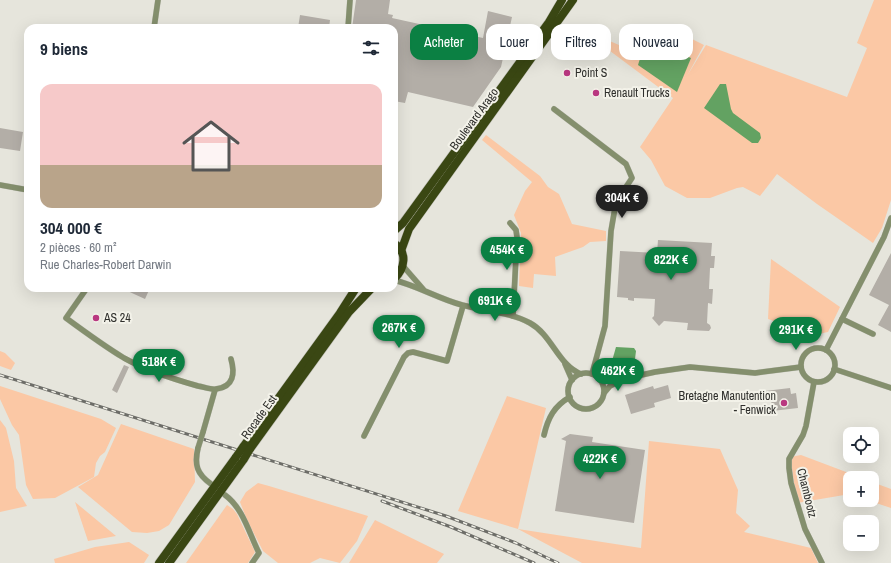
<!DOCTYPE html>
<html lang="fr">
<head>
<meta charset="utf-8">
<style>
  :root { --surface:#fff; --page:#f6f6f7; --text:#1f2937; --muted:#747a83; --line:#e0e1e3; --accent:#0b8043 }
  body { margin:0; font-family:"Archivo Narrow",sans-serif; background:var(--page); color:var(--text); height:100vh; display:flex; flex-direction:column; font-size:15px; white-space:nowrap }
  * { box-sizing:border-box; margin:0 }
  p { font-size:13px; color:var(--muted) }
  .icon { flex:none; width:22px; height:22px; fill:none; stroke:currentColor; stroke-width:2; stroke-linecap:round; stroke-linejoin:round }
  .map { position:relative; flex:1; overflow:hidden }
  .sheet { position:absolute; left:24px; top:24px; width:374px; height:268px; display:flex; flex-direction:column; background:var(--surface); border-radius:12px; box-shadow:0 4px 16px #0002 }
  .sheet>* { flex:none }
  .banner { position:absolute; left:410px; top:24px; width:380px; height:36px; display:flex; gap:8px }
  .tools { position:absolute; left:843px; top:427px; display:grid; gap:8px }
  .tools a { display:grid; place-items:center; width:36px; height:36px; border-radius:8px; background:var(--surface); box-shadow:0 4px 16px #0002; font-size:20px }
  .price { position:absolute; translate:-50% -34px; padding:0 9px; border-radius:14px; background:var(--accent); color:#fff; font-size:13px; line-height:26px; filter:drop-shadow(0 1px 2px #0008) }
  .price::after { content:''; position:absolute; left:50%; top:24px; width:12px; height:9px; margin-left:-6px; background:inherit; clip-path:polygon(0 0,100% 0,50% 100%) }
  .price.on { background:#222; color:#fff }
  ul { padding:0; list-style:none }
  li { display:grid; align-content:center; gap:8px; height:212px; padding:0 16px }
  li+li { border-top:1px solid var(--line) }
  li span { display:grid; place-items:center; height:124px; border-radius:12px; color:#555 }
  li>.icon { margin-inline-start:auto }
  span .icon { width:72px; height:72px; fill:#fffc; stroke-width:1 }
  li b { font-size:17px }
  h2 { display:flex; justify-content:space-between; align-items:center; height:48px; padding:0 16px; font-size:17px }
  .pill { padding:0 14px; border-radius:12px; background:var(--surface); box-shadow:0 4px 16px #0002; font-size:14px; line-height:36px }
  .pill.on { background:var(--accent); color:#fff }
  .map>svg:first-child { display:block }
  .green { fill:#fbc8a5 }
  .water { fill:#63a262 }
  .building { fill:#b3aea7 }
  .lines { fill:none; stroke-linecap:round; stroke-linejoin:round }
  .minor-casing { stroke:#c1c1b9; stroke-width:6 }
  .primary-casing { stroke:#c1c1b9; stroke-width:9 }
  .minor { stroke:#848f6d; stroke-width:5.5 }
  .primary { stroke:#3a4713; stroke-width:8 }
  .rail-casing { stroke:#6d6d68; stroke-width:3 }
  .rail { stroke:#f3f2e9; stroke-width:1.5; stroke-dasharray:4.5; stroke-linecap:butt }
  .minor-bridge-casing { stroke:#c1c1b9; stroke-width:6; stroke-linecap:butt }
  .primary-bridge-casing { stroke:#c1c1b9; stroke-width:9; stroke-linecap:butt }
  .minor-bridge { stroke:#848f6d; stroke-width:5.5 }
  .primary-bridge { stroke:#3a4713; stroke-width:8 }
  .poi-dot { fill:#b93780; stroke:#f3f2e9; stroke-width:1.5 }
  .labels { text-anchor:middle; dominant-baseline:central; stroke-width:4; stroke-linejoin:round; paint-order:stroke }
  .poi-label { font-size:12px; fill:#2f2f2c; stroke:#f3f2e9; text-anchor:start }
  .street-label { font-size:12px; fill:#2f2f2c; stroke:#f3f2e9 }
</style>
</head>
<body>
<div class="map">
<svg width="891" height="563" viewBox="0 0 891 563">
  <rect width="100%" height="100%" fill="#e6e5dc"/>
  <g class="green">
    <path d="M874,0H891V200L882,228L873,243L817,204L777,174L760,196L743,187L737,188L710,198H687L665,186L651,160L640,147L673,98L602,45L605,39L619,45L623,32L663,42L684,35L704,45L687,76L706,45L847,97L867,48L857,43Z"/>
    <path d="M486,135L540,176L548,187L559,194L572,224L606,231V241L590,242L583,247L555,257L556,276L534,274L533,288L519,286L521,233L514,215L525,191L532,182L482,140Z"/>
    <path d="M771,259L840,307L828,332L814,335L768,319Z"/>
    <path d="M0,351L5,353L15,363L11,370L0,366Z"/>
    <path d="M0,386L101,419L116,428L105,452L100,456L96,463L94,477L55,498L33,499L26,485L19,435L12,425L0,399Z"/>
    <path d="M507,396L546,408L518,529L641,548L649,441L720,449L738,490L736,513L750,526L744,532L811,548L818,563H582L518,529L458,511Z"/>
    <path d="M0,420L6,428L14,461L16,488L27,506L0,512Z"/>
    <path d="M121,424L194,449L195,482L169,525L159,531L147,533L132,532L78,487L98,475Z"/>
    <path d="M801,455L862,478H850V494L797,503L790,457Z"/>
    <path d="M872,482L891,489V508L867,500H872Z"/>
    <path d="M258,483L269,486L368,516L357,541L340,563L320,558L310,563H278L263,551L247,520L240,502L246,492Z"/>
    <path d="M75,502L116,536L88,541Z"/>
    <path d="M227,505L233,509L237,514L255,552L248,563H186Z"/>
    <path d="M375,520L444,554L437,563H349Z"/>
    <path d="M129,542L149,555L144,563H55L54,559L95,547Z"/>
  </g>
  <g class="water">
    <path d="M646,40L691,58L677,92L638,65Z"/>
    <path d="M720,84H726L731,109L733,113L760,133L761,138L758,143H752L704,108Z"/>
    <path d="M616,347L634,348L636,351L635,359L625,364L613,365L612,361Z"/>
  </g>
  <g class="building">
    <path d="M356,0H390L388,14L393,15L392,18L483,38L488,11L512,17L501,67L473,107L408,92L405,103L394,101V28H352Z"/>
    <path d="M300,15L330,20L329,28H298Z"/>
    <path d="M0,128L23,132L20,151L0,148Z"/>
    <path d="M658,240L712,243L711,256H715L714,268H710L709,289H713L712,304L708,303L707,323L710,325L711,328L709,331L687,330L688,323L664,321L659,326L652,318L654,316L655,299L634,298V301L628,300V298L617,297L620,251L657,253Z"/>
    <path d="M891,253V332L878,325L889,305L869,295Z"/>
    <path d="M121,288H150L145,299Z"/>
    <path d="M124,365L129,367L117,393L112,390Z"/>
    <path d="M668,385L671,398L654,403L655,407L631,414L625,395L653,386L654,389Z"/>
    <path d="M790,388L791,394L796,393L798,408L772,411L771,397L766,398L765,391Z"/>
    <path d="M570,434L593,437L592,442L645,450L634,523L555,511L566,441L561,439Z"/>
  </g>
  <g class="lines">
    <g class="minor-casing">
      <g id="minor">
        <path d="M154,28L158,0"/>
        <path d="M348,28L350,0"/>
        <path d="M554,109L626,164L632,178L616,202L611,231L605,326L592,374"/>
        <path d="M0,185L28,190"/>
        <path d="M510,223L516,230L517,237L513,316"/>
        <path d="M403,266L423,289"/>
        <path d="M394,280C418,286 439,299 462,305C484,311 510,312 530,323C552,335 558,365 581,374"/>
        <path d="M87,288L66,318C85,332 104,346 124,358C147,371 173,379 198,386C204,387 211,390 216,389C234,387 235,373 231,359"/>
        <path d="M842,319L873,334"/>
        <circle cx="818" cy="365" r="17"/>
        <path d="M826,350L884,237L891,218"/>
        <path d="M565,364L572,380"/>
        <path d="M834,369L891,388"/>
        <circle cx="586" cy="391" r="18"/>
        <path d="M600,380L623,379L655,372L690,367L755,373L801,367"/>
        <path d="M814,382L806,426L803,435L789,459V468L791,483L805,529L822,563"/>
        <path d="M604,393L610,386L621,380"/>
        <path d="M203,432L215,390"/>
        <path d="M544,435C548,418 554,406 570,397"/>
        <path d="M364,436L404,357L408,353L413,352L447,361L463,306"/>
        <path d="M198,448C194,465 197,474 211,484"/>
        <path d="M225,495C243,508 249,533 259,553L252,563"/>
      </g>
    </g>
    <g class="primary-casing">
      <g id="primary">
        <path d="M394,231L403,223L549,22L562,0"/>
        <path d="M394,243C408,252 405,269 394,279"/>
        <path d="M401,251L409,229L573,0"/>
        <path d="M243,447L340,313L356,288"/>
        <path d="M250,449L349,312L372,288"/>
        <path d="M159,563L236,457"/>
        <path d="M169,563L244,459"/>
      </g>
    </g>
    <use href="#minor" class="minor"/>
    <use href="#primary" class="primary"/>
    <g class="rail-casing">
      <g id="rail">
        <path d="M0,375L446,516L516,543L558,563"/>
        <path d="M382,501L451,527L534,563"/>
      </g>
    </g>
    <use href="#rail" class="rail"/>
    <g class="minor-bridge-casing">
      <path id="minor-bridge" d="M198,448L203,432"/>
    </g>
    <g class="primary-bridge-casing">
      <g id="primary-bridge">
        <path d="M236,457L243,447"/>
        <path d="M244,459L250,449"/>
      </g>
    </g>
    <use href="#minor-bridge" class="minor-bridge"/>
    <use href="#primary-bridge" class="primary-bridge"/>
  </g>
  <g class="poi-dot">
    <circle cx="567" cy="73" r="4"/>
    <circle cx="596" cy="93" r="4"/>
    <circle cx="96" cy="318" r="4"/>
    <circle cx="784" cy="403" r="4"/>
  </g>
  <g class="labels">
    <g class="poi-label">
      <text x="575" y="73">Point S</text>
      <text x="604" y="93">Renault Trucks</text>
      <text x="104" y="318">AS 24</text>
      <text x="776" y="396" text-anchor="end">Bretagne Manutention<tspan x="776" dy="14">- Fenwick</tspan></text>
    </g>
    <g class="street-label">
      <text transform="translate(474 119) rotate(-54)">Boulevard Arago</text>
      <text transform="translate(259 417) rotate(-54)">Rocade Est</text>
      <text transform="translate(807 493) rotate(76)">Chambootz</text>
    </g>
  </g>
</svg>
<div class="tools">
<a><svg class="icon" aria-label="locate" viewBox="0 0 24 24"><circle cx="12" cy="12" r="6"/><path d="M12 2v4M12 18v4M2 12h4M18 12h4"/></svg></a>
<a>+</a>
<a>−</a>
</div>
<b class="price on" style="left:622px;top:219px">304K €</b>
<b class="price" style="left:507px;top:271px">454K €</b>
<b class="price" style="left:671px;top:281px">822K €</b>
<b class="price" style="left:495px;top:322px">691K €</b>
<b class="price" style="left:399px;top:349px">267K €</b>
<b class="price" style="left:796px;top:351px">291K €</b>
<b class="price" style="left:159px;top:383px">518K €</b>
<b class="price" style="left:618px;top:392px">462K €</b>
<b class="price" style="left:600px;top:480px">422K €</b>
<div class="banner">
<a class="pill on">Acheter</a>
<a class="pill">Louer</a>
<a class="pill">Filtres</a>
<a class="pill">Nouveau</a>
</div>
<section class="sheet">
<h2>9 biens<svg class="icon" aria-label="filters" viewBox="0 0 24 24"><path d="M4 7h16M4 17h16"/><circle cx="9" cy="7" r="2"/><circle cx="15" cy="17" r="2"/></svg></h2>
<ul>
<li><span style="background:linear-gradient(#f6c9c9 65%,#b9a48a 0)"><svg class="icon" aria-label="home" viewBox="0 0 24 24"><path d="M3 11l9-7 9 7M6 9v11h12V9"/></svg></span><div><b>304 000 €</b><p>2 pièces · 60 m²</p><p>Rue Charles-Robert Darwin</p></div></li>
</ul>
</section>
</div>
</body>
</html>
